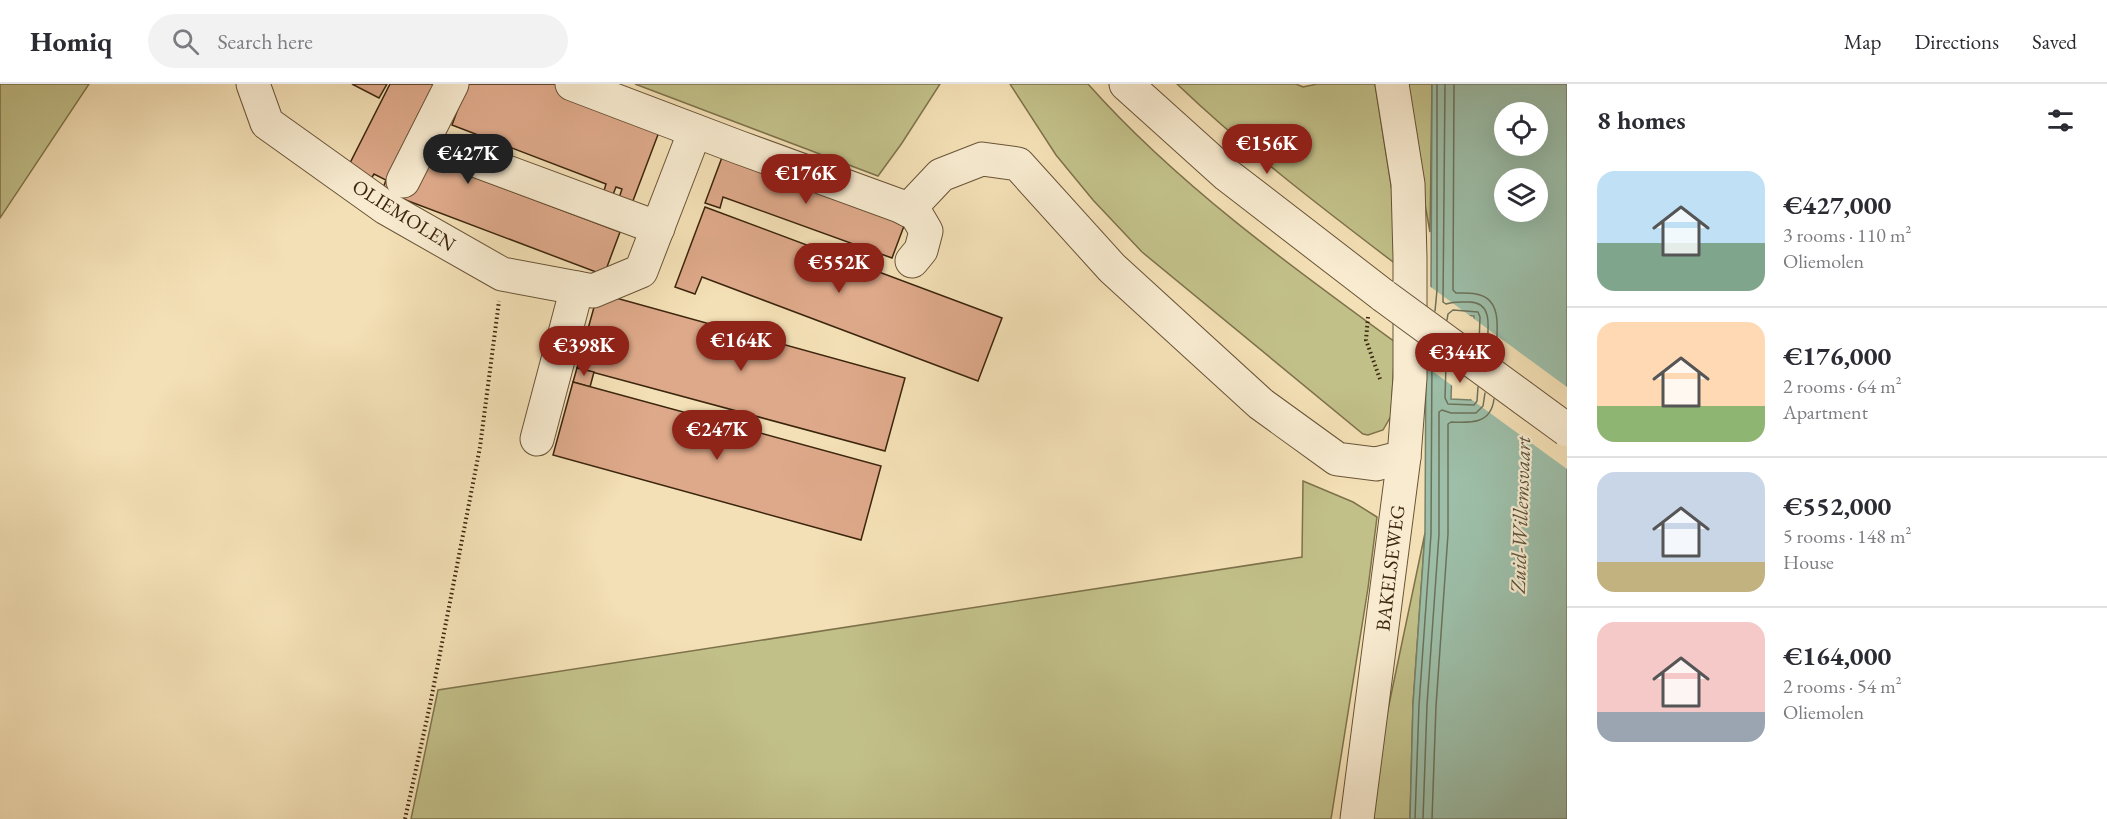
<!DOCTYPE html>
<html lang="en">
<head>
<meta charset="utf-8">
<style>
  :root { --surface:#fff; --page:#f2f2f3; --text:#2b2b33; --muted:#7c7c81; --line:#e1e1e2; --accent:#8f2418 }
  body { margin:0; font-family:"EB Garamond",serif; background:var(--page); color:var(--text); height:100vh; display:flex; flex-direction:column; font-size:22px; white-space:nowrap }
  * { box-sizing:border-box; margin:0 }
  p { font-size:20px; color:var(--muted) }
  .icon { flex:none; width:33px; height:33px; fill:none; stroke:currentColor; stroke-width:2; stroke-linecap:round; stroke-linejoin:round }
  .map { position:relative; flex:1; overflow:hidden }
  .details { display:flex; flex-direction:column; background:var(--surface); width:540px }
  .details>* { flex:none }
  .fabs { position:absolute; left:1494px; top:18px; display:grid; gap:12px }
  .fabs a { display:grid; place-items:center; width:54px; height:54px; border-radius:50%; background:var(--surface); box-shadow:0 6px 24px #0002; font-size:30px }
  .price { position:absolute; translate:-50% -51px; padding:0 14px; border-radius:21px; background:var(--accent); color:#fff; font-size:20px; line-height:39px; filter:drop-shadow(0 2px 3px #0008) }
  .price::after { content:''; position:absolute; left:50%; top:36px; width:18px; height:14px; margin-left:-9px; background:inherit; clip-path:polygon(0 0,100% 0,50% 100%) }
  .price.on { background:#222; color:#fff }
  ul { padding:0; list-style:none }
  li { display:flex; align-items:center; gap:18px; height:150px; padding:0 30px }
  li+li { border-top:2px solid var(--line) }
  li span { display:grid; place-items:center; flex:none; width:168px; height:120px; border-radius:18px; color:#555 }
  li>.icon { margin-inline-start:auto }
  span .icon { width:72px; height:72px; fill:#fffc; stroke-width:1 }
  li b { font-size:26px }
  h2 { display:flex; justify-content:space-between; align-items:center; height:72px; padding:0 30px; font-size:26px }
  header { display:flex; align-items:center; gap:36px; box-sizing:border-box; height:84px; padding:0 30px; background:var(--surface); border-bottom:2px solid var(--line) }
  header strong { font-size:28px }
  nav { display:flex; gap:33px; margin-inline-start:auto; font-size:21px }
  .search { width:420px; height:54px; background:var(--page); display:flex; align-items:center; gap:15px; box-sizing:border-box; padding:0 21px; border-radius:33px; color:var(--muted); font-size:22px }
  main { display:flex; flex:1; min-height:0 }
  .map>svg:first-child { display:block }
  .green { fill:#c2c089; stroke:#7e724b; stroke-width:1.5 }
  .water { fill:#9dbea8; stroke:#76816a; stroke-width:1.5; fill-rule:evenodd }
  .pier { fill:#f4e0b6 }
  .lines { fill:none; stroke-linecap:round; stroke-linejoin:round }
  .shore { stroke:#6c725a; stroke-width:1.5 }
  .building { fill:#dea98a; stroke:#3b250d; stroke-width:1.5 }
  .minor-casing { stroke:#695437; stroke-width:35 }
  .path { stroke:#3b250d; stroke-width:4; stroke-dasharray:1.5 3; stroke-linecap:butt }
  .minor { stroke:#f8ebd0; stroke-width:33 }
  .minor-bridge-casing { stroke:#695437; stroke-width:35; stroke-linecap:butt }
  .minor-bridge { stroke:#f8ebd0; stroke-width:33 }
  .labels { text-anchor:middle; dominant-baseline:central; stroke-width:4.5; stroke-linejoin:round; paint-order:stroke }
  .street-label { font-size:20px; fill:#3b250d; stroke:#f8ebd0 }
  .water-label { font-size:21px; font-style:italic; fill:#58533c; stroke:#f8ebd0 }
</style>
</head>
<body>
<header>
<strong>Homiq</strong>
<div class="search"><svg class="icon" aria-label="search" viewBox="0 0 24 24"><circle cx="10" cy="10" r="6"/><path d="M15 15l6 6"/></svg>Search here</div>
<nav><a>Map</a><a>Directions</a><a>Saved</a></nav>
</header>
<main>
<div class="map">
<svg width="1567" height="735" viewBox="0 0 1567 735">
  <rect width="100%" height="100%" fill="#f4e0b6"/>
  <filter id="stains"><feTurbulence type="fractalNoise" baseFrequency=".00333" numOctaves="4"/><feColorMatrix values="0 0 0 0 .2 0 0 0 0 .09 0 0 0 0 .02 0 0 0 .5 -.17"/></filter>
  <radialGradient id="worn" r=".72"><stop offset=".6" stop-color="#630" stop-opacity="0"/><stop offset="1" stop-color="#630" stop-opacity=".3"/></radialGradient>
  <g class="green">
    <path d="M0,0H89L0,134Z"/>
    <path d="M635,0H940L902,59L878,92Z"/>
    <path d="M1010,0H1088C1176,99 1289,181 1395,258L1391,332L1383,346L1368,351L1363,350L1142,168L1093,116L1056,71Z"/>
    <path d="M1177,0H1296L1303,3L1317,0H1375L1394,120L1397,181C1321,123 1246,66 1177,0Z"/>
    <path d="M1408,0H1432L1430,148L1408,26Z"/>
    <path d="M1303,397L1353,418L1377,433L1368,504L1331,735H411L438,606L1302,473Z"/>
    <path d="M1425,449L1413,620L1410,735H1365Z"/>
  </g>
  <path class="water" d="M1432,0H1567V735H1410L1413,620L1425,449L1426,258L1431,206ZM1504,28H1538V62H1504ZM1504,94H1538V128H1504ZM1454,231L1474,232L1471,316L1451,315Z"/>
  <path class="pier" d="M1428,201L1567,303V385L1468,313L1471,235L1457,234L1454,303L1423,280Z"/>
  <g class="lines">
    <g class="shore">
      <path d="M1445,0L1443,218L1446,220C1454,217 1462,218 1470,218C1495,219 1487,248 1487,265"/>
      <path d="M1454,0L1453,206L1456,209C1463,209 1473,208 1480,211C1504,218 1496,252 1496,271"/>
      <path d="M1435,227L1437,206V0"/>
      <path d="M1447,236L1448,230L1453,226L1478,228L1480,233L1479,260"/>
      <path d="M1446,280L1445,314L1448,320L1474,321L1477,317L1478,303"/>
      <path d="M1415,735L1419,621L1431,450L1432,269"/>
      <path d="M1423,735L1427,621L1439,450V328L1442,326L1451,329H1476L1483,322L1485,309"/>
      <path d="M1432,735L1436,622L1448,450V340L1451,338C1471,339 1491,340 1494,315"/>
    </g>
  </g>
  <g class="building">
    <path d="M352,0H387L379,14Z"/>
    <path d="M390,0H441L423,74L620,148L604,191L382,107L386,96L374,90L371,95L348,83Z"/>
    <path d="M467,0H556L662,40L631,122L618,117L622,105L616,103L612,113L603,110L606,100L452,41Z"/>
    <path d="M724,68L907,134L892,174L723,113L720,124L705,119Z"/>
    <path d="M705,123L1002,234L978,297L702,193L695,210L675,203Z"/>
    <path d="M598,209L905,294L885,367L577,284Z"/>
    <path d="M577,284L594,288L590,303L573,298Z"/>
    <path d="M573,298L881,382L861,456L553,371Z"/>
  </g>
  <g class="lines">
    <g class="minor-casing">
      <g id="minor">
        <path d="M253,0L267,39L386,124L502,190L593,207L641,187L695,47"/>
        <path d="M572,0L738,63L900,122L916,130L926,147L921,166L912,177"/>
        <path d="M1126,0L1227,91L1384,212"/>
        <path d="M464,72L658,144"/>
        <path d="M403,97L452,0"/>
        <path d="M908,126L941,91L982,75L1018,80L1112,184L1261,320L1337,375L1376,380L1404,373"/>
        <path d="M537,355L577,204"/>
        <path d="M1357,735L1404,373L1410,294V174L1408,100L1392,0"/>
      </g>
    </g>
    <g class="path">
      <path d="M1368,233L1366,256L1380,295"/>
      <path d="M405,735L430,621L480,363L499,217"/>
    </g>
    <use href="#minor" class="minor"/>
    <g class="minor-bridge-casing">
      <path id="minor-bridge" d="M1384,212L1567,346"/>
    </g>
    <use href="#minor-bridge" class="minor-bridge"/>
  </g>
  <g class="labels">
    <g class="street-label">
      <text transform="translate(404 131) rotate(32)">OLIEMOLEN</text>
      <text transform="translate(1390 484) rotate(-83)">BAKELSEWEG</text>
    </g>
    <g class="water-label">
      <text transform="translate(1520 431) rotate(-88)">Zuid-Willemsvaart</text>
    </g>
  </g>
  <rect width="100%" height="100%" filter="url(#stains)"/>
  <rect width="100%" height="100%" fill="url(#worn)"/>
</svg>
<div class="fabs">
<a><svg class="icon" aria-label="locate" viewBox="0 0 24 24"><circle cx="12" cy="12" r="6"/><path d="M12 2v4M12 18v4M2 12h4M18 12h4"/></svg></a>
<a><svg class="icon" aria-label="layers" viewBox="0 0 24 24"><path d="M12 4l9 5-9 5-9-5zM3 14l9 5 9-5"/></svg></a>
</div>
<b class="price" style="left:1267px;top:91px">€156K</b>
<b class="price on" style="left:468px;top:101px">€427K</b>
<b class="price" style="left:806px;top:121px">€176K</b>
<b class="price" style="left:839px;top:210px">€552K</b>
<b class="price" style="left:741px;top:288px">€164K</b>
<b class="price" style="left:584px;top:293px">€398K</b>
<b class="price" style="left:1460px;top:300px">€344K</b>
<b class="price" style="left:717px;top:377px">€247K</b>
</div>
<section class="details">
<h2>8 homes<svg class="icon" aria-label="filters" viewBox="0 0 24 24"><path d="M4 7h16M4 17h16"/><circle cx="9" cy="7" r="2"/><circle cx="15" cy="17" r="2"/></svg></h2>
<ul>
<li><span style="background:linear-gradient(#bfe0f5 60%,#7fa58c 0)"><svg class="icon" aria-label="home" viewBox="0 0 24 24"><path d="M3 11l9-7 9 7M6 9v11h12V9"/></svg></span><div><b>€427,000</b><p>3 rooms · 110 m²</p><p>Oliemolen</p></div></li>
<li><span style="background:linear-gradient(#ffd9b3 70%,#8fb573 0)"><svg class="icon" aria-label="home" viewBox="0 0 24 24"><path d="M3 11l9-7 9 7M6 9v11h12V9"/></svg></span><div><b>€176,000</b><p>2 rooms · 64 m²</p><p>Apartment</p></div></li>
<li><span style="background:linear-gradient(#c9d6e8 75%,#c2b280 0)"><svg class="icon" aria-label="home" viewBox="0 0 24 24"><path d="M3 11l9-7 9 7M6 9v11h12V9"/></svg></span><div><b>€552,000</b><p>5 rooms · 148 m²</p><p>House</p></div></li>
<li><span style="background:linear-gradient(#f6c9c9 75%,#9aa5b1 0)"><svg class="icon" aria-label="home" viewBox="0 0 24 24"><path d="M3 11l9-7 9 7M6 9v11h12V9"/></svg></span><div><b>€164,000</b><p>2 rooms · 54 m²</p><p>Oliemolen</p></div></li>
</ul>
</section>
</main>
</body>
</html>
